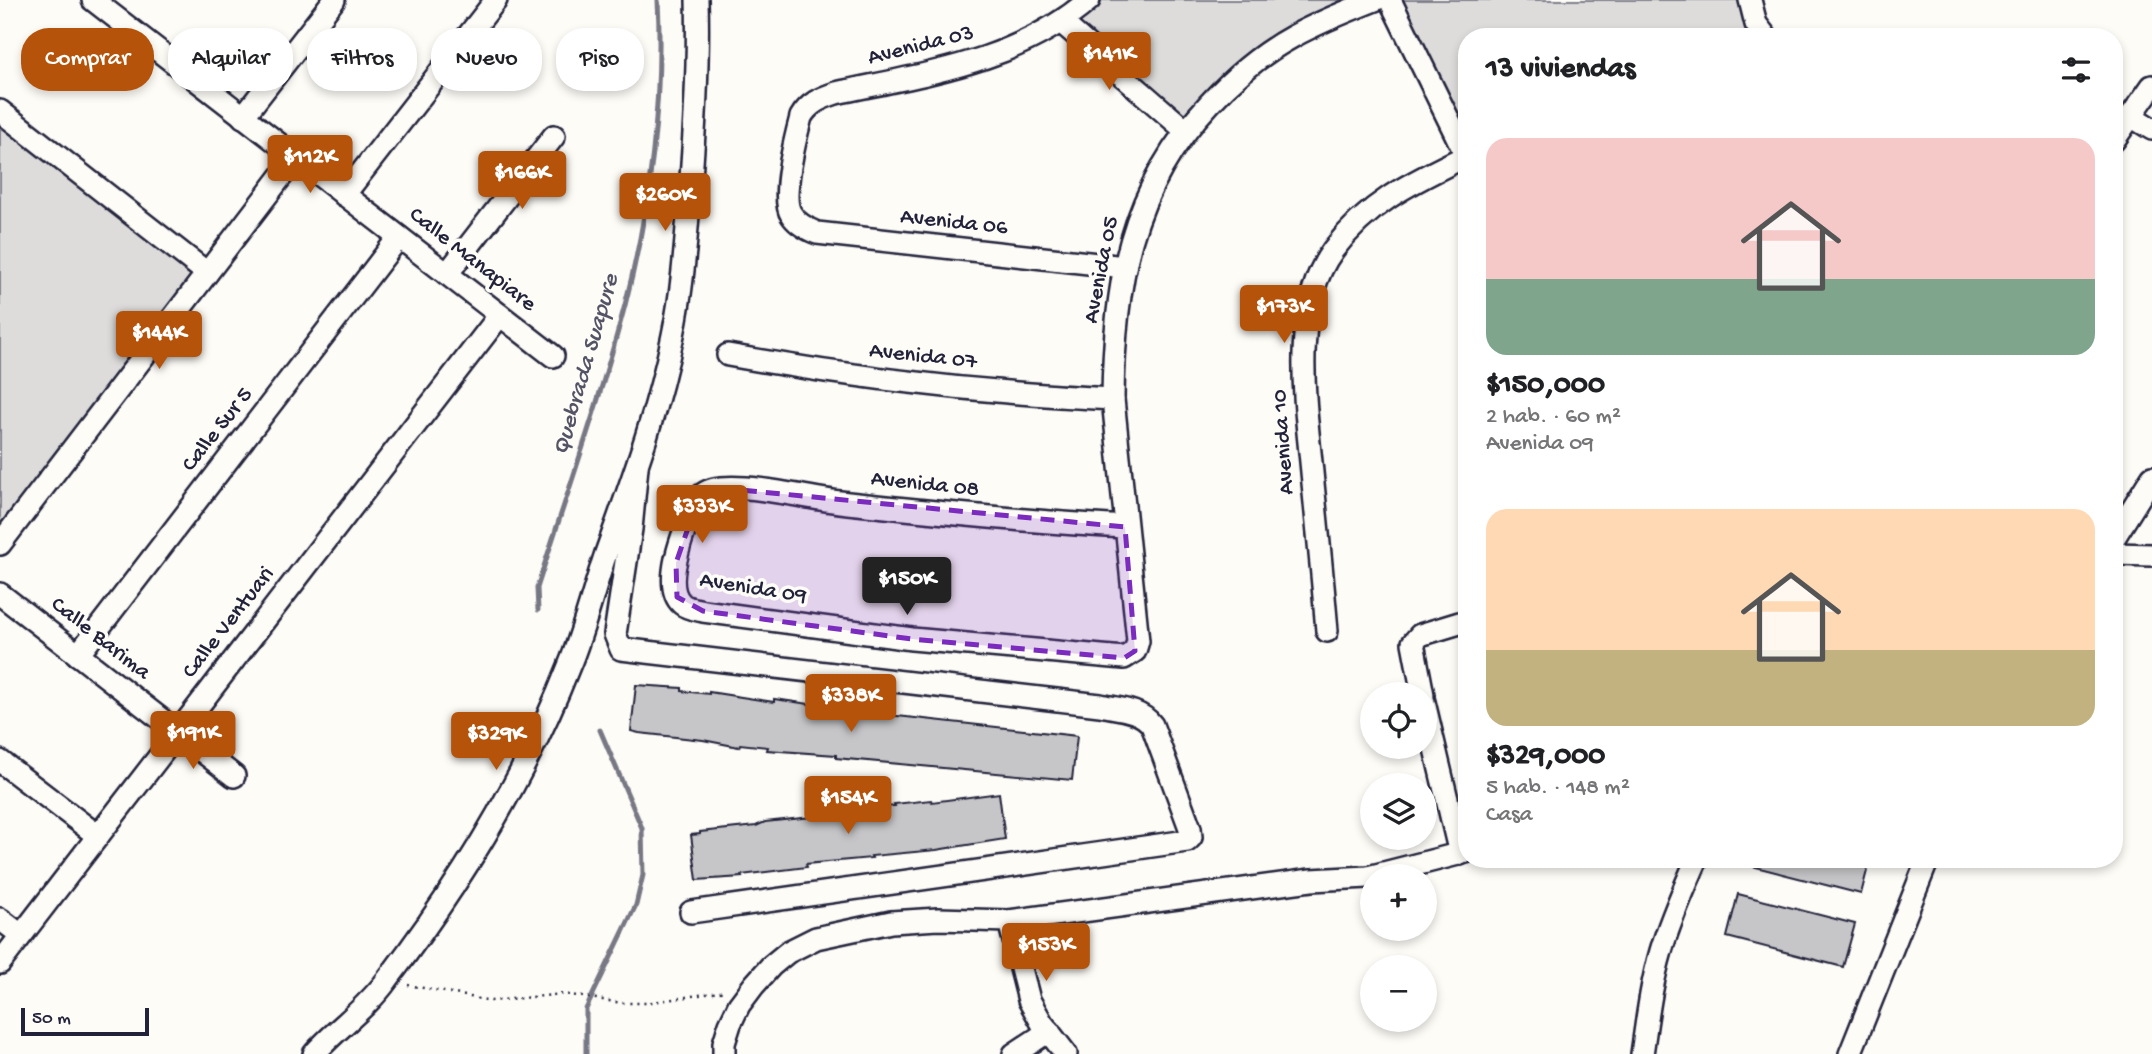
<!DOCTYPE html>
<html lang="es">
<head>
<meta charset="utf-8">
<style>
  :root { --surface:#fff; --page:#f2f2f2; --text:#202124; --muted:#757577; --accent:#b45309 }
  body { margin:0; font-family:"Gochi Hand",sans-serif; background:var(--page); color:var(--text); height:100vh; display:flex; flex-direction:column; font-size:26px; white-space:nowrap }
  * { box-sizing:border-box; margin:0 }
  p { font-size:23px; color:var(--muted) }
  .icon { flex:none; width:38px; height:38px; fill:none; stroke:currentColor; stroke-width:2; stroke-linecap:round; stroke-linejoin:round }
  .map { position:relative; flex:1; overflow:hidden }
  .side { position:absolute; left:1458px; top:28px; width:665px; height:840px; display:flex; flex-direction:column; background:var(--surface); border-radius:28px; box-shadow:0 4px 10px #0003 }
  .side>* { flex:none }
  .top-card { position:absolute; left:21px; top:28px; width:665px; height:63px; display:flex; gap:14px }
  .buttons { position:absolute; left:1360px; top:682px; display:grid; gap:14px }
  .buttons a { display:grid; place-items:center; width:77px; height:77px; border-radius:50%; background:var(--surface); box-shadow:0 4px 10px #0003; font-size:35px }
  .scale { position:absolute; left:21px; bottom:18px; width:128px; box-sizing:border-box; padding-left:7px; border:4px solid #22223b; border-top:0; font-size:19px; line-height:24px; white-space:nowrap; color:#22223b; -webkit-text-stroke:5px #fdfcf7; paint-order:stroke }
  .price { position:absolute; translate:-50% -60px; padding:0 16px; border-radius:7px; background:var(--accent); color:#fff; font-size:23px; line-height:46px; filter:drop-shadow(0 2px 4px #0008) }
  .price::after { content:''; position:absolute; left:50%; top:42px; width:21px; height:16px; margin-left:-10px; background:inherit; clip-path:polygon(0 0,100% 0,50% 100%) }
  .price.selected { background:#222; color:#fff }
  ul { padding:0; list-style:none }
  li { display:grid; align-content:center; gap:14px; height:371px; padding:0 28px }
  li span { display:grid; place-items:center; height:217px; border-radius:21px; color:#555 }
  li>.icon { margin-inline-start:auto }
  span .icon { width:126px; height:126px; fill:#fffc; stroke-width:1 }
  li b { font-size:30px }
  h2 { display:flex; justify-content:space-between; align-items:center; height:84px; padding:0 28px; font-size:30px }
  .tag { padding:0 24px; border-radius:28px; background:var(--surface); box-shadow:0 4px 10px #0003; font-size:24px; line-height:63px }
  .tag.selected { background:var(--accent); color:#fff }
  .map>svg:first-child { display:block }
  .green { fill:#dddcdb; stroke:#807f8b; stroke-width:2 }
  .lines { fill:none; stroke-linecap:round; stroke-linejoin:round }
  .stream { stroke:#787885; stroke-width:5 }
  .building { fill:#c6c6c8; stroke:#22223b; stroke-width:2 }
  .minor-casing { stroke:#22223b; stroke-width:26 }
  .path { stroke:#22223b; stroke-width:2.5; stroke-dasharray:2 5; stroke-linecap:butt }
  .minor { stroke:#fdfcf7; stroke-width:21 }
  .marked { fill:#7b2cbf; fill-opacity:0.2; stroke:#7b2cbf; stroke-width:5; stroke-dasharray:14 9; stroke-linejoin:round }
  .labels { text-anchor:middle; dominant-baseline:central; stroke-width:7; stroke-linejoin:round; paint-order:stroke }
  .street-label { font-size:23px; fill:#22223b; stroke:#fdfcf7 }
  .water-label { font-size:24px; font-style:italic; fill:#545466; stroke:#fdfcf7 }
</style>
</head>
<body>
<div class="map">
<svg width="2152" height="1054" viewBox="0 0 2152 1054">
  <rect width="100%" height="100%" fill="#fdfcf7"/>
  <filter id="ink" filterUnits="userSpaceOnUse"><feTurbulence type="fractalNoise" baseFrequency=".0143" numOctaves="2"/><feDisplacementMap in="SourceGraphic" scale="14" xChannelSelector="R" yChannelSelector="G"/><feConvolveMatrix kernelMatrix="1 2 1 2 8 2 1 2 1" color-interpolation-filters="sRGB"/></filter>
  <g filter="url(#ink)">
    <g class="green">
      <path d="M1089,0H1375L1315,25L1185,130L1061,22Z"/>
      <path d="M1390,0H1750L1766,37H1466V155Z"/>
      <path d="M0,111L207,273L0,544Z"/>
    </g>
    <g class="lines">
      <g class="stream">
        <path d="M538,610L537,588C567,494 600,400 625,305C650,209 663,99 658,0"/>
        <path d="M586,1054V1009L636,905L643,875L642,828L600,730"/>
      </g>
    </g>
    <g class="building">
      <path d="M636,685L682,688V691L709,694V692L774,702V699L879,714L1077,736L1072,780L836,758V755L767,750L768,747L740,744L739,747L703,740L639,733L631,731Z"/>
      <path d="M999,793L1005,839L936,850L871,856L872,858L806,864L807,867L741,875L742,877L697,880L691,835L700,834V832L756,826L765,822L830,815V813L895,806L894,804L931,800L932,802Z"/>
      <path d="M1744,859H1870L1861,894L1744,864Z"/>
      <path d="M1738,894L1855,924L1843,967L1727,937Z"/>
    </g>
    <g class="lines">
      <g class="minor-casing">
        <g id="minor">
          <path d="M93,0L553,356"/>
          <path d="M1089,0C1018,62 924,74 836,93C821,98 809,103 801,117C796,136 780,198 791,214C797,224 807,229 817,233L1125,267"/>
          <path d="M1390,0L1466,155"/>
          <path d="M1750,0L1756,24L1766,37"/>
          <path d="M1061,22L1185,130"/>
          <path d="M0,111L207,273"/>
          <path d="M2131,116L2152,129"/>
          <path d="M243,117L334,0"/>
          <path d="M2114,140L2152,86"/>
          <path d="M344,195L496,0"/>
          <path d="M447,274L554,136"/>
          <path d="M728,355C855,378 983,393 1113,399"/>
          <path d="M637,467L631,529L615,634L621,649L1100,705C1119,709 1140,709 1152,725L1190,828L1191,837L1187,841L691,912"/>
          <path d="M1125,527C1033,522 941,513 848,503C808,499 761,485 721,488C709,489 701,493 695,503C686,526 660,585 682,604C688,609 696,609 703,611L912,639L1124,658L1135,651L1138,641L1113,399C1114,285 1129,189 1210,103C1234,77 1261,54 1292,37C1319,22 1347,11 1375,0"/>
          <path d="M2114,538L2152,477"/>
          <path d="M0,544L296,157"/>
          <path d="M2114,554L2152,555"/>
          <path d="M0,594L234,776"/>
          <path d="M1327,631C1323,582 1318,533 1313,483C1307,412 1288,311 1333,250C1370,201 1413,182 1466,156"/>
          <path d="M78,655L399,237"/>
          <path d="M1423,695L1413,643L1420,635L1466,621"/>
          <path d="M1424,702L1460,854"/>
          <path d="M0,761L98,836"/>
          <path d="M0,919L21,935"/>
          <path d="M1009,921L1029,1000L1042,1023L1066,1054"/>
          <path d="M0,963L500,315"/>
          <path d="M314,1054C337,1028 366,1009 387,980C460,884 525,778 569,666C584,630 593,592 605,556C631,483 658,411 673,335C683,288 686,239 690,191C695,127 699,64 697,0"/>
          <path d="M724,1054V1043L730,1024L739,1005L754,985L771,966L788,952L816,938L891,922L938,919L1009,921L1311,880L1368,877L1466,852"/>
          <path d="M1014,1054L1049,1031"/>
          <path d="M1642,1054C1647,1020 1651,985 1661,951C1670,920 1684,889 1697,859"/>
          <path d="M1850,1054L1928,859"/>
        </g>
      </g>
      <path class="path" d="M408,985L491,1001L564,994L622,1003H646L726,991"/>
      <use href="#minor" class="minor"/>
    </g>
  </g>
  <path class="marked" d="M720,488L1125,527L1135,651L1124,658L912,639L703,611L677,597L676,563L699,496Z"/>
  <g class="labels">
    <g class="street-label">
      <text transform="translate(921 46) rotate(-14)">Avenida 03</text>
      <text transform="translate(954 223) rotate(6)">Avenida 06</text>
      <text transform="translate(472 260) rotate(38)">Calle Manapiare</text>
      <text transform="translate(1102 270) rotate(-79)">Avenida 05</text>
      <text transform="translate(923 357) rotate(6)">Avenida 07</text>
      <text transform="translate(218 430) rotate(-52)">Calle Sur 5</text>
      <text transform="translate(1284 442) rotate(-94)">Avenida 10</text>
      <text transform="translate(925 485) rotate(6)">Avenida 08</text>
      <text transform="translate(753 589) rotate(9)">Avenida 09</text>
      <text transform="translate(229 623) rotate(-52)">Calle Ventuari</text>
      <text transform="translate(100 639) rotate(38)">Calle Barima</text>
    </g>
    <g class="water-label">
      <text transform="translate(587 365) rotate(-74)">Quebrada Suapure</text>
    </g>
  </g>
</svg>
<div class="buttons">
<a><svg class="icon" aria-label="locate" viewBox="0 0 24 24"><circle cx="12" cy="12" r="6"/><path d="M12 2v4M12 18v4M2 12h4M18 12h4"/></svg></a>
<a><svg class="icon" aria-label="layers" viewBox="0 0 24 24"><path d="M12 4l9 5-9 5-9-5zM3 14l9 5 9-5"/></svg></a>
<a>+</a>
<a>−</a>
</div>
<div class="scale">50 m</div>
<b class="price" style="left:1109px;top:92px">$141K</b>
<b class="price" style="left:310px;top:195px">$112K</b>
<b class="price" style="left:522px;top:211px">$166K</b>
<b class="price" style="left:665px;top:233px">$260K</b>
<b class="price" style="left:1284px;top:345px">$173K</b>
<b class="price" style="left:159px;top:371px">$144K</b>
<b class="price" style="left:702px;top:545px">$333K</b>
<b class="price selected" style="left:907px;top:617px">$150K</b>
<b class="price" style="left:851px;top:734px">$338K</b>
<b class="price" style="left:193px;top:771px">$191K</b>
<b class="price" style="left:496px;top:772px">$329K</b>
<b class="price" style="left:848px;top:836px">$154K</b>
<b class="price" style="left:1046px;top:983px">$153K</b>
<div class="top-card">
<a class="tag selected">Comprar</a>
<a class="tag">Alquilar</a>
<a class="tag">Filtros</a>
<a class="tag">Nuevo</a>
<a class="tag">Piso</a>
</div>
<section class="side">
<h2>13 viviendas<svg class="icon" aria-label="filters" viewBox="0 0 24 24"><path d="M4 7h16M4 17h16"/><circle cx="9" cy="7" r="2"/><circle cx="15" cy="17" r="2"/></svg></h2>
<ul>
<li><span style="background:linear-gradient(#f6c9c9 65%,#7fa58c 0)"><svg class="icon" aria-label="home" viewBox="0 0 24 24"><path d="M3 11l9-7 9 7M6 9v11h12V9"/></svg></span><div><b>$150,000</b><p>2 hab. · 60 m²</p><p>Avenida 09</p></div></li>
<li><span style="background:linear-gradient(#ffd9b3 65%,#c2b280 0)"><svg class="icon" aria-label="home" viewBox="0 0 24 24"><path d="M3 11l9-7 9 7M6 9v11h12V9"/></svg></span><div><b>$329,000</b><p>5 hab. · 148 m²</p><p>Casa</p></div></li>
</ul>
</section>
</div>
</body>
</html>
